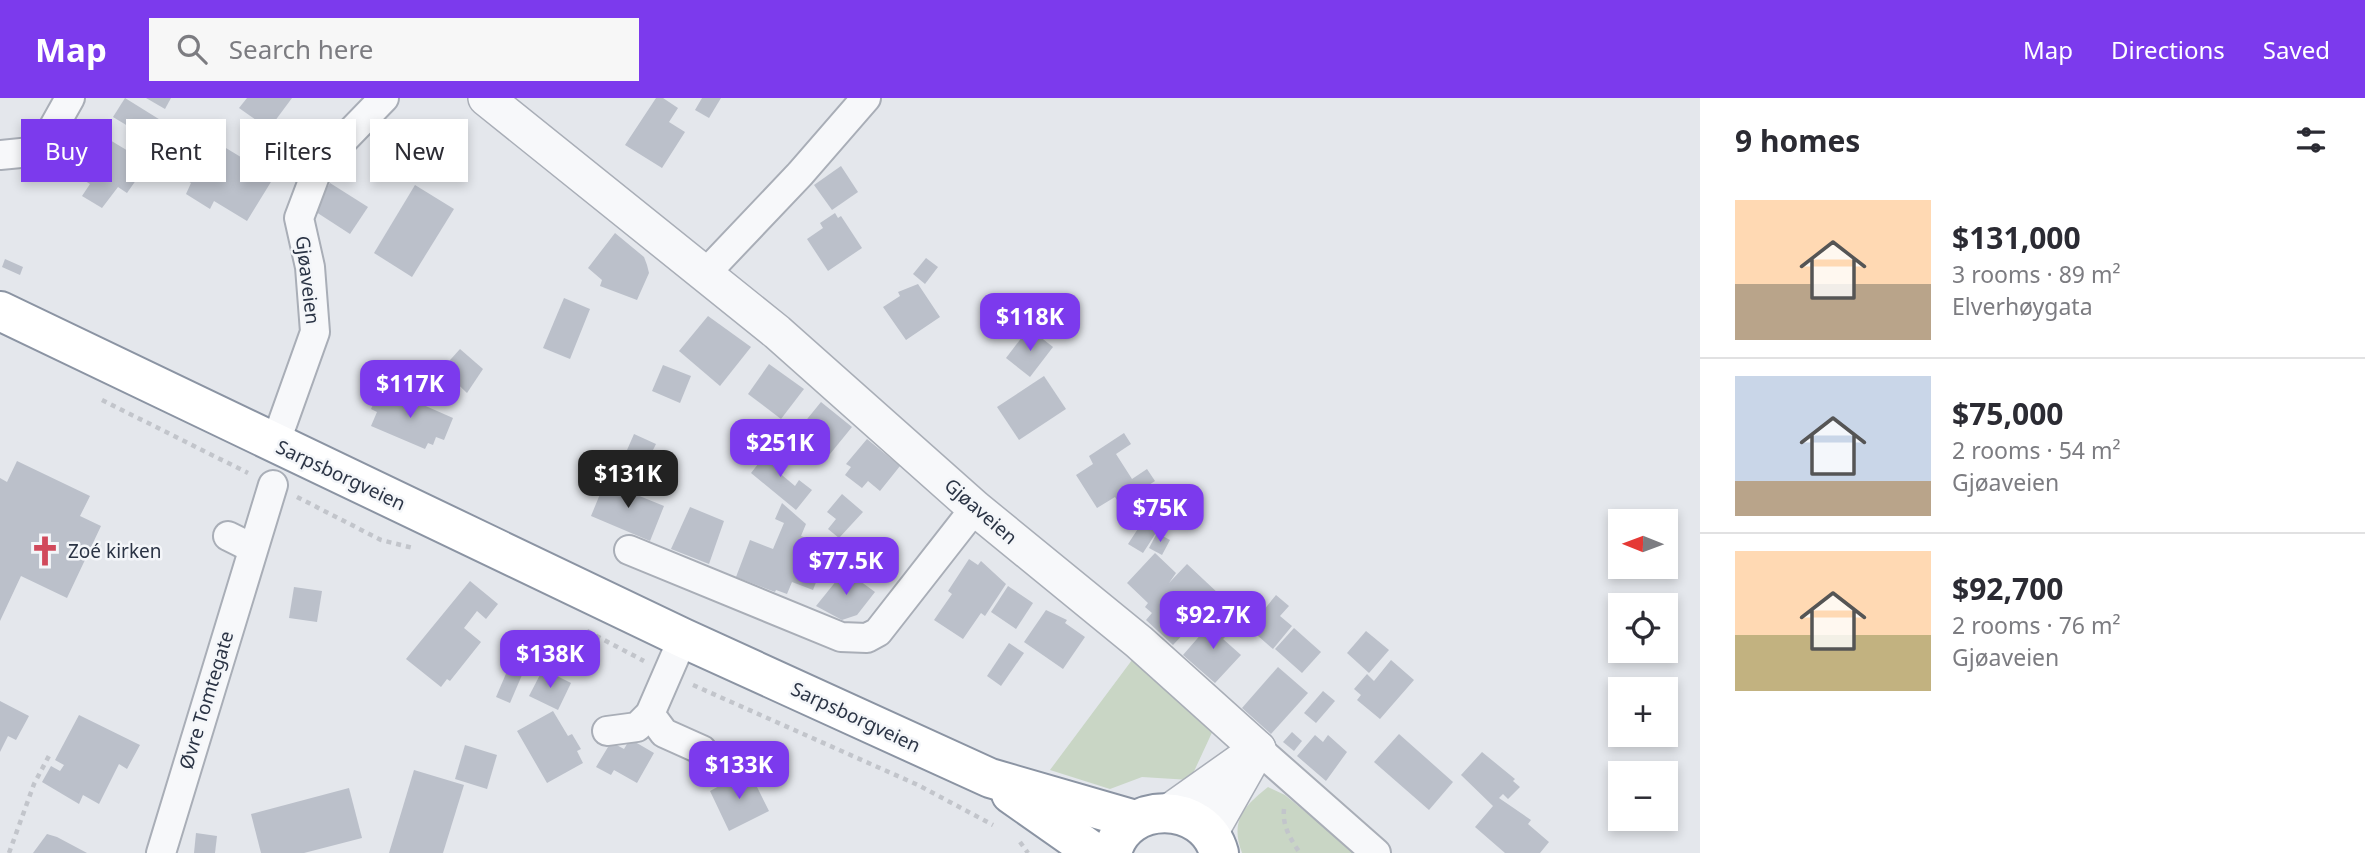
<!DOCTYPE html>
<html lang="en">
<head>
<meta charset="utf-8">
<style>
  :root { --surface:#fff; --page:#f7f7f7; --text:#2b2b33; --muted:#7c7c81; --line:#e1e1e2; --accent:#7c3aed }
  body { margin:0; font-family:"Noto Sans",sans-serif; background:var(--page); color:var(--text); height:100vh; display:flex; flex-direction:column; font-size:26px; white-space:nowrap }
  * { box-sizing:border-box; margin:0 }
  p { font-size:23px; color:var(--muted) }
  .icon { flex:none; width:38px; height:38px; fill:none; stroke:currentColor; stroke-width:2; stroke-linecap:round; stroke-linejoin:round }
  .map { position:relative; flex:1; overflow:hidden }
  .sheet { display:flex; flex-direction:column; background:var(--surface); width:665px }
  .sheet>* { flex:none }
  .guide { position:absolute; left:21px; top:21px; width:665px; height:63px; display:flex; gap:14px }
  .needle { width:46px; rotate:271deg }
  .buttons { position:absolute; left:1608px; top:411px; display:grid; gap:14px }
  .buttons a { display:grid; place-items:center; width:70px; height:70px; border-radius:0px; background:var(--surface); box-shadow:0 4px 10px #0003; font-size:35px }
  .price { position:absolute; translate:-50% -60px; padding:0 16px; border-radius:14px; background:var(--accent); color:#fff; font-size:23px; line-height:46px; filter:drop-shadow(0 2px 4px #0008) }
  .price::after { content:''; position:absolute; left:50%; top:42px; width:21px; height:16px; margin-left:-10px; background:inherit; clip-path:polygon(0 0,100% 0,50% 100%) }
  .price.selected { background:#222; color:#fff }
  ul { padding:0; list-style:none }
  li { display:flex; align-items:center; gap:21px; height:175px; padding:0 35px }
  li+li { border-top:2px solid var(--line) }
  li span { display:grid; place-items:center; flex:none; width:196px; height:140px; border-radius:0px; color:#555 }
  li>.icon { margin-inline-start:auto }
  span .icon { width:84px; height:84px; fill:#fffc; stroke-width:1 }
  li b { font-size:30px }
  h2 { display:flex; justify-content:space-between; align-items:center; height:84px; padding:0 35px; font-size:30px }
  .pill { padding:0 24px; border-radius:0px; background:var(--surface); box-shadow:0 4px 10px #0003; font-size:24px; line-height:63px }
  .pill.selected { background:var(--accent); color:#fff }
  header { display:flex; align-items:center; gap:42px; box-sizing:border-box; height:98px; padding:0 35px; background:var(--accent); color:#fff }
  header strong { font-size:33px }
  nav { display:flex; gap:38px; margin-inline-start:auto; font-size:24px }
  .search { width:490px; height:63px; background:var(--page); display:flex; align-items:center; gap:18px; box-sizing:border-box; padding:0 24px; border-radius:0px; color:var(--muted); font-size:26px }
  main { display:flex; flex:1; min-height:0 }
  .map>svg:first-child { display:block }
  .green { fill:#c9d6c5 }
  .building { fill:#bbc0ca }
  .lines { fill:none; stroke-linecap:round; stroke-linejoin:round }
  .minor-casing { stroke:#a9aeb7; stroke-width:32 }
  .tertiary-casing { stroke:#a9aeb7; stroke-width:38 }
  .trunk-casing { stroke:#8b94a3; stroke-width:42 }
  .path { stroke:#c2c5cb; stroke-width:4.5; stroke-dasharray:5 5; stroke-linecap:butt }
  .minor { stroke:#f7f8fa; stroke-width:28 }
  .tertiary { stroke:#f7f8fa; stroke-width:35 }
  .trunk { stroke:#fff; stroke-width:38 }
  .labels { text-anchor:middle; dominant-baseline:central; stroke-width:5; stroke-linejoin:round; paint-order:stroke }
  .street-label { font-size:19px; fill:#2b3445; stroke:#f4f6f9 }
  .poi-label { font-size:19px; fill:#2b3445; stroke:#f4f6f9; text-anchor:start }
</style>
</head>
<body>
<header>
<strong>Map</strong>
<div class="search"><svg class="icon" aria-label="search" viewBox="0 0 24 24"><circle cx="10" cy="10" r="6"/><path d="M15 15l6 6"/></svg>Search here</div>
<nav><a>Map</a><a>Directions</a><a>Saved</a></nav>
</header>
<main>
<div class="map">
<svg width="1700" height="755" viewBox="0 0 1700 755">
  <rect width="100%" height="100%" fill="#e4e7ec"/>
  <g class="green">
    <path d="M1135,558L1215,628L1190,682L1142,679L1110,691L1050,672Z"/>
    <path d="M1268,689L1285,697L1355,755H1242C1230,723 1243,709 1268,689Z"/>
  </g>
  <g class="building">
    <path d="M125,0L162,23L151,42L113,19Z"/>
    <path d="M146,0H171L165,11Z"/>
    <path d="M247,0H292L269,31L239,10Z"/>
    <path d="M656,0H663L678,10L669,24L685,34L662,70L625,47Z"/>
    <path d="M702,0H721L709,20L695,12Z"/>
    <path d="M90,30L148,65L127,95L118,89L102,110L82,98L90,86L70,74L81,55L76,52Z"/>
    <path d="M194,36L214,48L216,44L274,79L247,123L214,103L210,111L186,96L191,85L171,73Z"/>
    <path d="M841,68L858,94L832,112L814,87Z"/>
    <path d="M330,85L368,109L350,136L313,112Z"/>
    <path d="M415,87L454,111L412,179L374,155Z"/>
    <path d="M835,115L838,120L841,118L862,150L828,173L807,141L823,130L820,125Z"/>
    <path d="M615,135L644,159L647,167L649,175L637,202L600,188L602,182L588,170Z"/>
    <path d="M926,160L938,169L925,186L913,176Z"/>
    <path d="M5,161L23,169L20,177L2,169Z"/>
    <path d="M918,186L940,219L906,242L883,209L900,198L898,194Z"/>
    <path d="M564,200L590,211L570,261L543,250Z"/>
    <path d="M708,218L751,249L720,288L679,253Z"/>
    <path d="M1029,230L1053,249L1030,279L1006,260Z"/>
    <path d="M460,251L483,271L467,295L442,271Z"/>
    <path d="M769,266L804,291L781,321L748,296Z"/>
    <path d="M663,267L691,278L680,305L652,293Z"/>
    <path d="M1044,278L1066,311L1019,342L997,309Z"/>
    <path d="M387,291L453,320L444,342L436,339L433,347L428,345L425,351L371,328L377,314L371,311L377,298L383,301Z"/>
    <path d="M821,304L852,329L830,356L821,348L807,361L798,353L801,349L795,344L803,334L799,331Z"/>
    <path d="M1124,335L1131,346L1116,356L1132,381L1147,371L1155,383L1120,406L1115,399L1097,410L1076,377L1093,366L1089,358Z"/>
    <path d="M634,336L656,346L652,354L657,356L653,365L649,363L640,384L617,375Z"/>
    <path d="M867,341L900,368L880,393L868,383L862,390L845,377L851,369L846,366Z"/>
    <path d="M773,347L787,358L776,372L795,388L799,382L812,392L796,412L751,375Z"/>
    <path d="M17,363L90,398L80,418L101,428L67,500L21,478L0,523V380L7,384Z"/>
    <path d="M605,384L622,391L624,385L639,391L637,397L664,408L650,443L591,418Z"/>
    <path d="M842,396L863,414L839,440L828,431L836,421L827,414Z"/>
    <path d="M782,405L806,426L801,438L830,449L813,492L792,484L787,496L776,492L775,494L736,479L750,442L773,451L784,425L775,421Z"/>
    <path d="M690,409L724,423L709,466L671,451Z"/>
    <path d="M1143,423L1150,428L1154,423L1161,427L1143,455L1128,446Z"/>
    <path d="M1157,435L1170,442L1162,457L1149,450Z"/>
    <path d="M1155,455L1176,475L1169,485L1187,466L1220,497L1173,547L1146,522L1152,515L1145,509L1148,505L1127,485Z"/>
    <path d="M969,461L978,467L981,463L1006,486L985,518L981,515L963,541L934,522L952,496L948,493Z"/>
    <path d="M845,472L875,494L857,517L842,522L816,508Z"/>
    <path d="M470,483L498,506L486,521L477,513L464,530L481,544L450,583L447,581L441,589L406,561Z"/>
    <path d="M1008,488L1033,505L1016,531L991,514Z"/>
    <path d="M294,489L322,493L317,524L289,520Z"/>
    <path d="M1276,497L1289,508L1280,518L1292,528L1273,551L1249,530Z"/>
    <path d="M1046,512L1067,522L1065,525L1085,539L1063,571L1024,544Z"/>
    <path d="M1216,519L1232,532L1223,541L1241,557L1215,585L1183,557Z"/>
    <path d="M1294,530L1321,554L1302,575L1275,551Z"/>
    <path d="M1366,533L1389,552L1369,575L1347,555Z"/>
    <path d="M1009,545L1024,555L1001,588L987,578Z"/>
    <path d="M1391,562L1414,582L1380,621L1357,602L1361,597L1354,591L1367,576L1374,583Z"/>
    <path d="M1278,569L1308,595L1271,636L1242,610Z"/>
    <path d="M508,571L522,577L510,605L496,599Z"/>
    <path d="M543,571L571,585L558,612L529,598Z"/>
    <path d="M1323,593L1335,603L1316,625L1304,615Z"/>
    <path d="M0,603L29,618L16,642L8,638L0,654Z"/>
    <path d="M553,613L568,638L572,636L581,651L577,653L583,665L547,685L517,633Z"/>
    <path d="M79,617L140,647L127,671L119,666L99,706L83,697L79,706L42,684L51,668L60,673L64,667L55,662Z"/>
    <path d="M1292,634L1302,643L1294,653L1283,644Z"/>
    <path d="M1399,636L1453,684L1429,712L1374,664Z"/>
    <path d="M1315,637L1323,644L1328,637L1347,654L1326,683L1297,658Z"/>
    <path d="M630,641L654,655L637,685L614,672L611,677L596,669L611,644L624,651Z"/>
    <path d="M465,647L497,657L487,691L455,681Z"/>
    <path d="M1482,654L1515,681L1513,683L1520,689L1508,701L1503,696L1499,700L1531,722L1528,726L1549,744L1540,755H1505L1475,729L1493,708L1461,677Z"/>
    <path d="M414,672L464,687L443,755H389Z"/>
    <path d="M724,677L728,684L731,682L734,686L751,677L769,713L729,733L710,693L721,687L717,681Z"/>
    <path d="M349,690L362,740L304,755H261L251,716Z"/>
    <path d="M196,735L217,738L215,755H194Z"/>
    <path d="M47,736L57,739L87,755H33Z"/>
  </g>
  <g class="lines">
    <g class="minor-casing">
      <g id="minor">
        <path d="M0,57L31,54L52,32L70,0"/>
        <path d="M705,176L800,76L866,0"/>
        <path d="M275,346L315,234L310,169L299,120L319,67L384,0"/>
        <path d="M228,438L252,450"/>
        <path d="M629,452L841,539L867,540L878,534L975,410"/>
        <path d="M650,616L664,635L702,652"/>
        <path d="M607,633L637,629L650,616L683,540"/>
        <path d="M1258,651L1376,755"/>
        <path d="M161,755L273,387"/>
      </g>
    </g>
    <g class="tertiary-casing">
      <g id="tertiary">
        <path d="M486,0L777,234L975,410L1139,544L1258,651"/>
        <path d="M1169,714L1258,651"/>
        <path d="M1210,735L1253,659"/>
      </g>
    </g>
    <g class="trunk-casing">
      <g id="trunk">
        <path d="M0,213L683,540L990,680L1135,722"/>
        <path d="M1011,696L1095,755"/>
        <path d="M1112,755C1125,701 1205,703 1219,755"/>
      </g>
    </g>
    <g class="path">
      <path d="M102,302L248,375"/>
      <path d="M297,399L381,442L413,450"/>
      <path d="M587,533L644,563"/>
      <path d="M693,587L918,687L993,727"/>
      <path d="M1284,711C1282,728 1291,742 1300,755"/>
      <path d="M1020,744L1028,755"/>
      <path d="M9,755L34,686L51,654"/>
    </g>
    <use href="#minor" class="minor"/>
    <use href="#tertiary" class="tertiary"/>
    <use href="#trunk" class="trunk"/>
  </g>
  <defs>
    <g id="church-bare" transform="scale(2.415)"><path d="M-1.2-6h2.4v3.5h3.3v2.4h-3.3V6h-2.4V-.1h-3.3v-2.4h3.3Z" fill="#d1495b" stroke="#f4f6f9" stroke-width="2.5" paint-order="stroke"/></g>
  </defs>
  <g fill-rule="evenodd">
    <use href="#church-bare" x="45" y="453"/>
  </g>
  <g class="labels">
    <g class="street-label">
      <text transform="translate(308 182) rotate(83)">Gjøaveien</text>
      <text transform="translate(341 377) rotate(25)">Sarpsborgveien</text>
      <text transform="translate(981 413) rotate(41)">Gjøaveien</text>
      <text transform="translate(206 602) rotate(-73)">Øvre Tomtegate</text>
      <text transform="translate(856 619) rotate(25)">Sarpsborgveien</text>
    </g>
    <g class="poi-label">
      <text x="68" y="453">Zoé kirken</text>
    </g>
  </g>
</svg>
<div class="buttons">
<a><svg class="needle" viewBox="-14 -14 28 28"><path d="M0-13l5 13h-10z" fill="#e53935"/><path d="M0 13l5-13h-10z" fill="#7c7c81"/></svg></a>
<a><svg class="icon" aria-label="locate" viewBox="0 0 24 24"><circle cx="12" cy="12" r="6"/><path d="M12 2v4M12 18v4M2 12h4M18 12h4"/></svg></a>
<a>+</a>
<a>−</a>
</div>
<b class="price" style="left:1030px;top:255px">$118K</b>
<b class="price" style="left:410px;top:322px">$117K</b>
<b class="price" style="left:780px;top:381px">$251K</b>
<b class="price selected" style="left:628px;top:412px">$131K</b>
<b class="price" style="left:1160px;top:446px">$75K</b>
<b class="price" style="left:846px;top:499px">$77.5K</b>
<b class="price" style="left:1213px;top:553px">$92.7K</b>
<b class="price" style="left:550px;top:592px">$138K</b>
<b class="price" style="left:739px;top:703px">$133K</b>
<div class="guide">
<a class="pill selected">Buy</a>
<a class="pill">Rent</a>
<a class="pill">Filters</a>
<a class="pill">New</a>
</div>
</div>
<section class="sheet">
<h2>9 homes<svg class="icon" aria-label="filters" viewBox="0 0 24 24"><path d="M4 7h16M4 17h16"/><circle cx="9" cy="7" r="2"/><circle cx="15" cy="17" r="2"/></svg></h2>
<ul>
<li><span style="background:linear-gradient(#ffd9b3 60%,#b9a48a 0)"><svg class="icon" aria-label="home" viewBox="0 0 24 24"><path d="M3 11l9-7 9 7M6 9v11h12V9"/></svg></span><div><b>$131,000</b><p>3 rooms · 89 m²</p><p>Elverhøygata</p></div></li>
<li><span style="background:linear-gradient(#c9d6e8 75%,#b9a48a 0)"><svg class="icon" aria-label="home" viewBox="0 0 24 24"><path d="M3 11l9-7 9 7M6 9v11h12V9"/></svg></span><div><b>$75,000</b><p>2 rooms · 54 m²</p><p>Gjøaveien</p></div></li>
<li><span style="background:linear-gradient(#ffd9b3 60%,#c2b280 0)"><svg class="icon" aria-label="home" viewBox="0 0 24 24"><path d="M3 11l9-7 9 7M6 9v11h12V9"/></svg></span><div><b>$92,700</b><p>2 rooms · 76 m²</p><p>Gjøaveien</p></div></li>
</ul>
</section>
</main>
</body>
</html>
